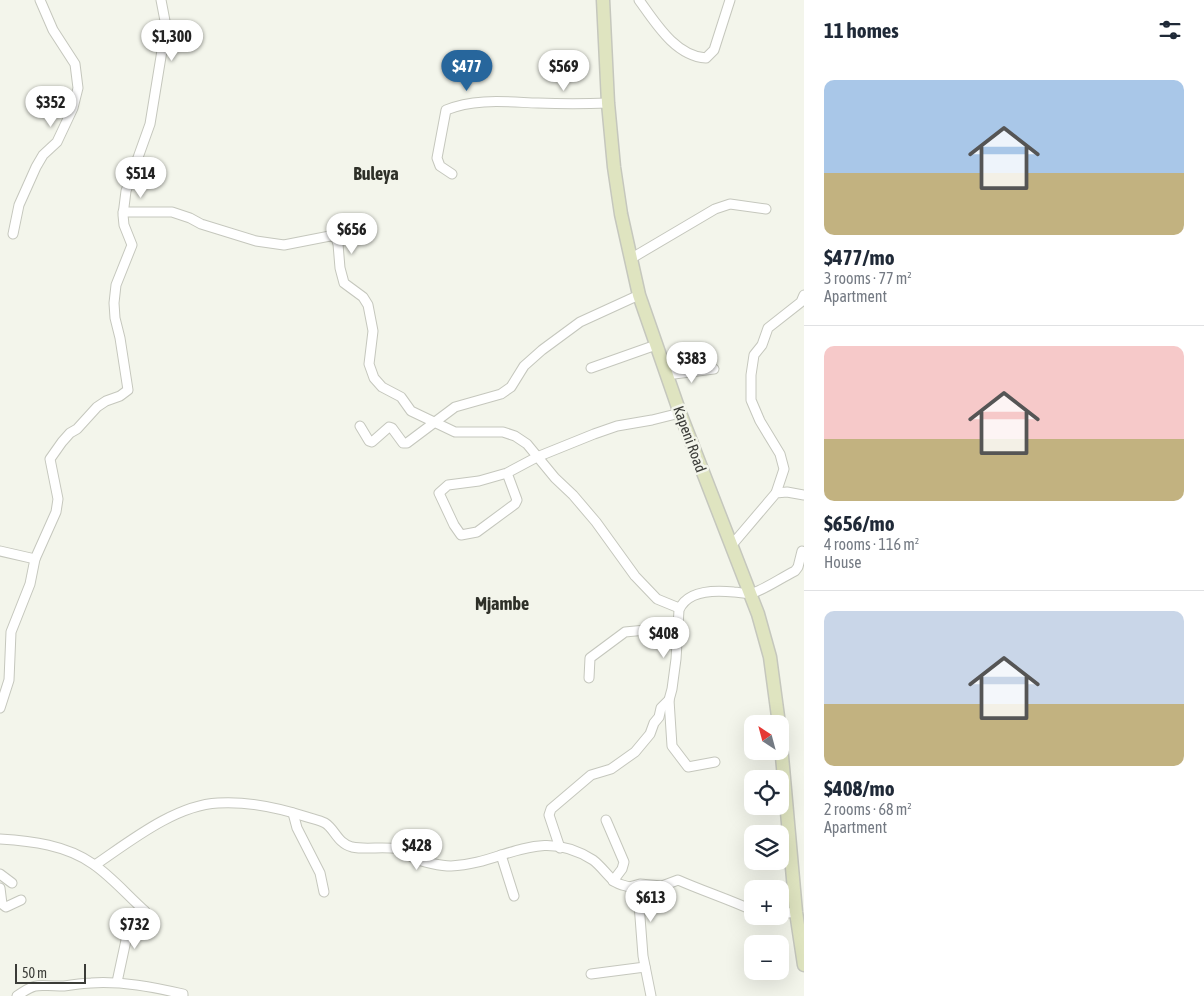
<!DOCTYPE html>
<html lang="en">
<head>
<meta charset="utf-8">
<style>
  :root { --surface:#fff; --page:#f2f2f3; --text:#1f2937; --muted:#747a83; --line:#e0e1e3; --accent:#27669c }
  body { margin:0; font-family:"Asap Condensed",sans-serif; background:var(--page); color:var(--text); height:100vh; display:flex; flex-direction:column; font-size:19px; white-space:nowrap }
  * { box-sizing:border-box; margin:0 }
  p { font-size:16px; color:var(--muted) }
  .icon { flex:none; width:28px; height:28px; fill:none; stroke:currentColor; stroke-width:2; stroke-linecap:round; stroke-linejoin:round }
  .map { position:relative; flex:1; overflow:hidden }
  .panel { display:flex; flex-direction:column; background:var(--surface); width:400px }
  .panel>* { flex:none }
  .needle { width:32px; rotate:324deg }
  .controls { position:absolute; left:744px; top:715px; display:grid; gap:10px }
  .controls a { display:grid; place-items:center; width:45px; height:45px; border-radius:10px; background:var(--surface); box-shadow:0 5px 20px #0002; font-size:25px }
  .scale { position:absolute; left:15px; bottom:12px; width:71px; box-sizing:border-box; padding-left:5px; border:2px solid #3b3c38; border-top:0; font-size:14px; line-height:18px; white-space:nowrap; color:#3b3c38; -webkit-text-stroke:4px #f3f5eb; paint-order:stroke }
  .price { position:absolute; translate:-50% -42px; padding:0 11px; border-radius:18px; background:#fff; color:#222; font-size:16px; line-height:32px; filter:drop-shadow(0 1px 2px #0008) }
  .price::after { content:''; position:absolute; left:50%; top:30px; width:15px; height:11px; margin-left:-8px; background:inherit; clip-path:polygon(0 0,100% 0,50% 100%) }
  .price.on { background:var(--accent); color:#fff }
  ul { padding:0; list-style:none }
  li { display:grid; align-content:center; gap:10px; height:265px; padding:0 20px }
  li+li { border-top:1px solid var(--line) }
  li span { display:grid; place-items:center; height:155px; border-radius:10px; color:#555 }
  li>.icon { margin-inline-start:auto }
  span .icon { width:90px; height:90px; fill:#fffc; stroke-width:1 }
  li b { font-size:21px }
  h2 { display:flex; justify-content:space-between; align-items:center; height:60px; padding:0 20px; font-size:21px }
  main { display:flex; flex:1; min-height:0 }
  .map>svg:first-child { display:block }
  .lines { fill:none; stroke-linecap:round; stroke-linejoin:round }
  .minor-casing { stroke:#c5c7bd; stroke-width:11 }
  .secondary-casing { stroke:#c5c7bd; stroke-width:15 }
  .minor { stroke:#fff; stroke-width:9 }
  .secondary { stroke:#dfe4c0; stroke-width:12 }
  .labels { text-anchor:middle; dominant-baseline:central; stroke-width:5; stroke-linejoin:round; paint-order:stroke }
  .street-label { font-size:15px; fill:#3b3c38; stroke:#f3f5eb }
  .quarter-label { font-size:18px; font-weight:bold; fill:#2e3028; stroke:#f3f5eb }
</style>
</head>
<body>
<main>
<div class="map">
<svg width="804" height="996" viewBox="0 0 804 996">
  <rect width="100%" height="100%" fill="#f3f5eb"/>
  <g class="lines">
    <g class="minor-casing">
      <g id="minor">
        <path d="M639,0C655,22 675,56 706,58L714,50L730,0"/>
        <path d="M452,174L440,166L437,158L446,110C475,98 507,102 538,103C561,104 584,104 608,103"/>
        <path d="M123,212H172L190,218L201,224L256,241L284,245L335,235L338,244L340,268L344,283L363,297L368,305L373,331L369,364L374,378L382,387L401,397L411,411L455,432H503L515,436L527,444L555,478L573,495L596,522L635,576L657,599L679,608"/>
        <path d="M13,234L19,205L36,167L43,155L57,142L73,108L78,88L75,64L53,30L40,0"/>
        <path d="M632,258L715,209L730,204L766,209"/>
        <path d="M591,368L656,345"/>
        <path d="M666,375L714,369"/>
        <path d="M360,426L369,441L372,442L389,427L392,428L403,443H407L455,407L501,394L511,387L524,366L542,350L580,322L639,295"/>
        <path d="M507,473L517,500L515,504L477,532L461,535L454,525L439,493L448,485L479,481L507,473L537,457L594,434L617,426L652,420L680,413"/>
        <path d="M776,493L784,469L780,454L760,421L751,400V375L754,355L762,345L768,328L801,302L804,295"/>
        <path d="M731,546L776,493L787,492L804,495"/>
        <path d="M0,551L35,559"/>
        <path d="M589,678L590,658L625,632L677,627"/>
        <path d="M669,700L672,746L688,767L715,762"/>
        <path d="M0,708L9,680L11,632L30,584L35,559L56,512L58,499L50,459L62,442L70,433L77,429L97,407L106,401L120,396L128,390L120,338L115,318L114,303L116,285L132,245L124,225L123,215L126,191L150,124L166,26L161,0"/>
        <path d="M293,813L297,828L320,873L324,892"/>
        <path d="M606,820L624,862L622,869L613,881"/>
        <path d="M0,839C32,841 66,845 93,864C112,877 128,896 145,911L132,921L128,931L117,982"/>
        <path d="M560,848L549,815L551,809L591,775L611,769L635,752L650,734L654,723L659,717L661,708L669,700L672,689L676,659L679,610C687,590 715,590 734,592C740,592 748,595 753,593C767,588 781,578 795,571L798,567L802,551"/>
        <path d="M501,855L514,896"/>
        <path d="M95,865C129,842 175,805 218,803C248,801 279,808 307,817C313,819 319,820 325,823C335,829 337,843 352,847C367,850 383,846 398,849C405,850 408,855 414,858C421,862 442,866 451,866C504,864 538,825 593,860C601,866 606,874 614,881C621,887 631,885 638,891L643,956L651,996"/>
        <path d="M0,874L12,883"/>
        <path d="M629,887L640,884L662,886L678,880C703,891 728,899 752,910"/>
        <path d="M0,888L2,904L6,907L21,900"/>
        <path d="M780,914L796,912"/>
        <path d="M591,974L645,967"/>
        <path d="M17,996C39,980 40,987 64,986C73,985 82,983 91,983C122,981 153,987 183,994V996"/>
      </g>
    </g>
    <g class="secondary-casing">
      <g id="secondary">
        <path d="M603,0L608,103L614,167L621,214L639,295L680,413L758,614L770,657L779,724"/>
        <path d="M780,734L796,912L804,965"/>
      </g>
    </g>
    <use href="#minor" class="minor"/>
    <use href="#secondary" class="secondary"/>
  </g>
  <g class="labels">
    <g class="street-label">
      <text transform="translate(690 439) rotate(70)">Kapeni Road</text>
    </g>
    <g class="quarter-label">
      <text x="376" y="173">Buleya</text>
      <text x="502" y="603">Mjambe</text>
    </g>
  </g>
</svg>
<div class="controls">
<a><svg class="needle" viewBox="-14 -14 28 28"><path d="M0-13l5 13h-10z" fill="#e53935"/><path d="M0 13l5-13h-10z" fill="#747a83"/></svg></a>
<a><svg class="icon" aria-label="locate" viewBox="0 0 24 24"><circle cx="12" cy="12" r="6"/><path d="M12 2v4M12 18v4M2 12h4M18 12h4"/></svg></a>
<a><svg class="icon" aria-label="layers" viewBox="0 0 24 24"><path d="M12 4l9 5-9 5-9-5zM3 14l9 5 9-5"/></svg></a>
<a>+</a>
<a>−</a>
</div>
<div class="scale">50 m</div>
<b class="price" style="left:172px;top:62px">$1,300</b>
<b class="price on" style="left:467px;top:92px">$477</b>
<b class="price" style="left:564px;top:92px">$569</b>
<b class="price" style="left:51px;top:128px">$352</b>
<b class="price" style="left:141px;top:199px">$514</b>
<b class="price" style="left:352px;top:255px">$656</b>
<b class="price" style="left:692px;top:384px">$383</b>
<b class="price" style="left:664px;top:659px">$408</b>
<b class="price" style="left:417px;top:871px">$428</b>
<b class="price" style="left:651px;top:923px">$613</b>
<b class="price" style="left:135px;top:950px">$732</b>
</div>
<section class="panel">
<h2>11 homes<svg class="icon" aria-label="filters" viewBox="0 0 24 24"><path d="M4 7h16M4 17h16"/><circle cx="9" cy="7" r="2"/><circle cx="15" cy="17" r="2"/></svg></h2>
<ul>
<li><span style="background:linear-gradient(#a9c7e8 60%,#c2b280 0)"><svg class="icon" aria-label="home" viewBox="0 0 24 24"><path d="M3 11l9-7 9 7M6 9v11h12V9"/></svg></span><div><b>$477/mo</b><p>3 rooms · 77 m²</p><p>Apartment</p></div></li>
<li><span style="background:linear-gradient(#f6c9c9 60%,#c2b280 0)"><svg class="icon" aria-label="home" viewBox="0 0 24 24"><path d="M3 11l9-7 9 7M6 9v11h12V9"/></svg></span><div><b>$656/mo</b><p>4 rooms · 116 m²</p><p>House</p></div></li>
<li><span style="background:linear-gradient(#c9d6e8 60%,#c2b280 0)"><svg class="icon" aria-label="home" viewBox="0 0 24 24"><path d="M3 11l9-7 9 7M6 9v11h12V9"/></svg></span><div><b>$408/mo</b><p>2 rooms · 68 m²</p><p>Apartment</p></div></li>
</ul>
</section>
</main>
</body>
</html>
